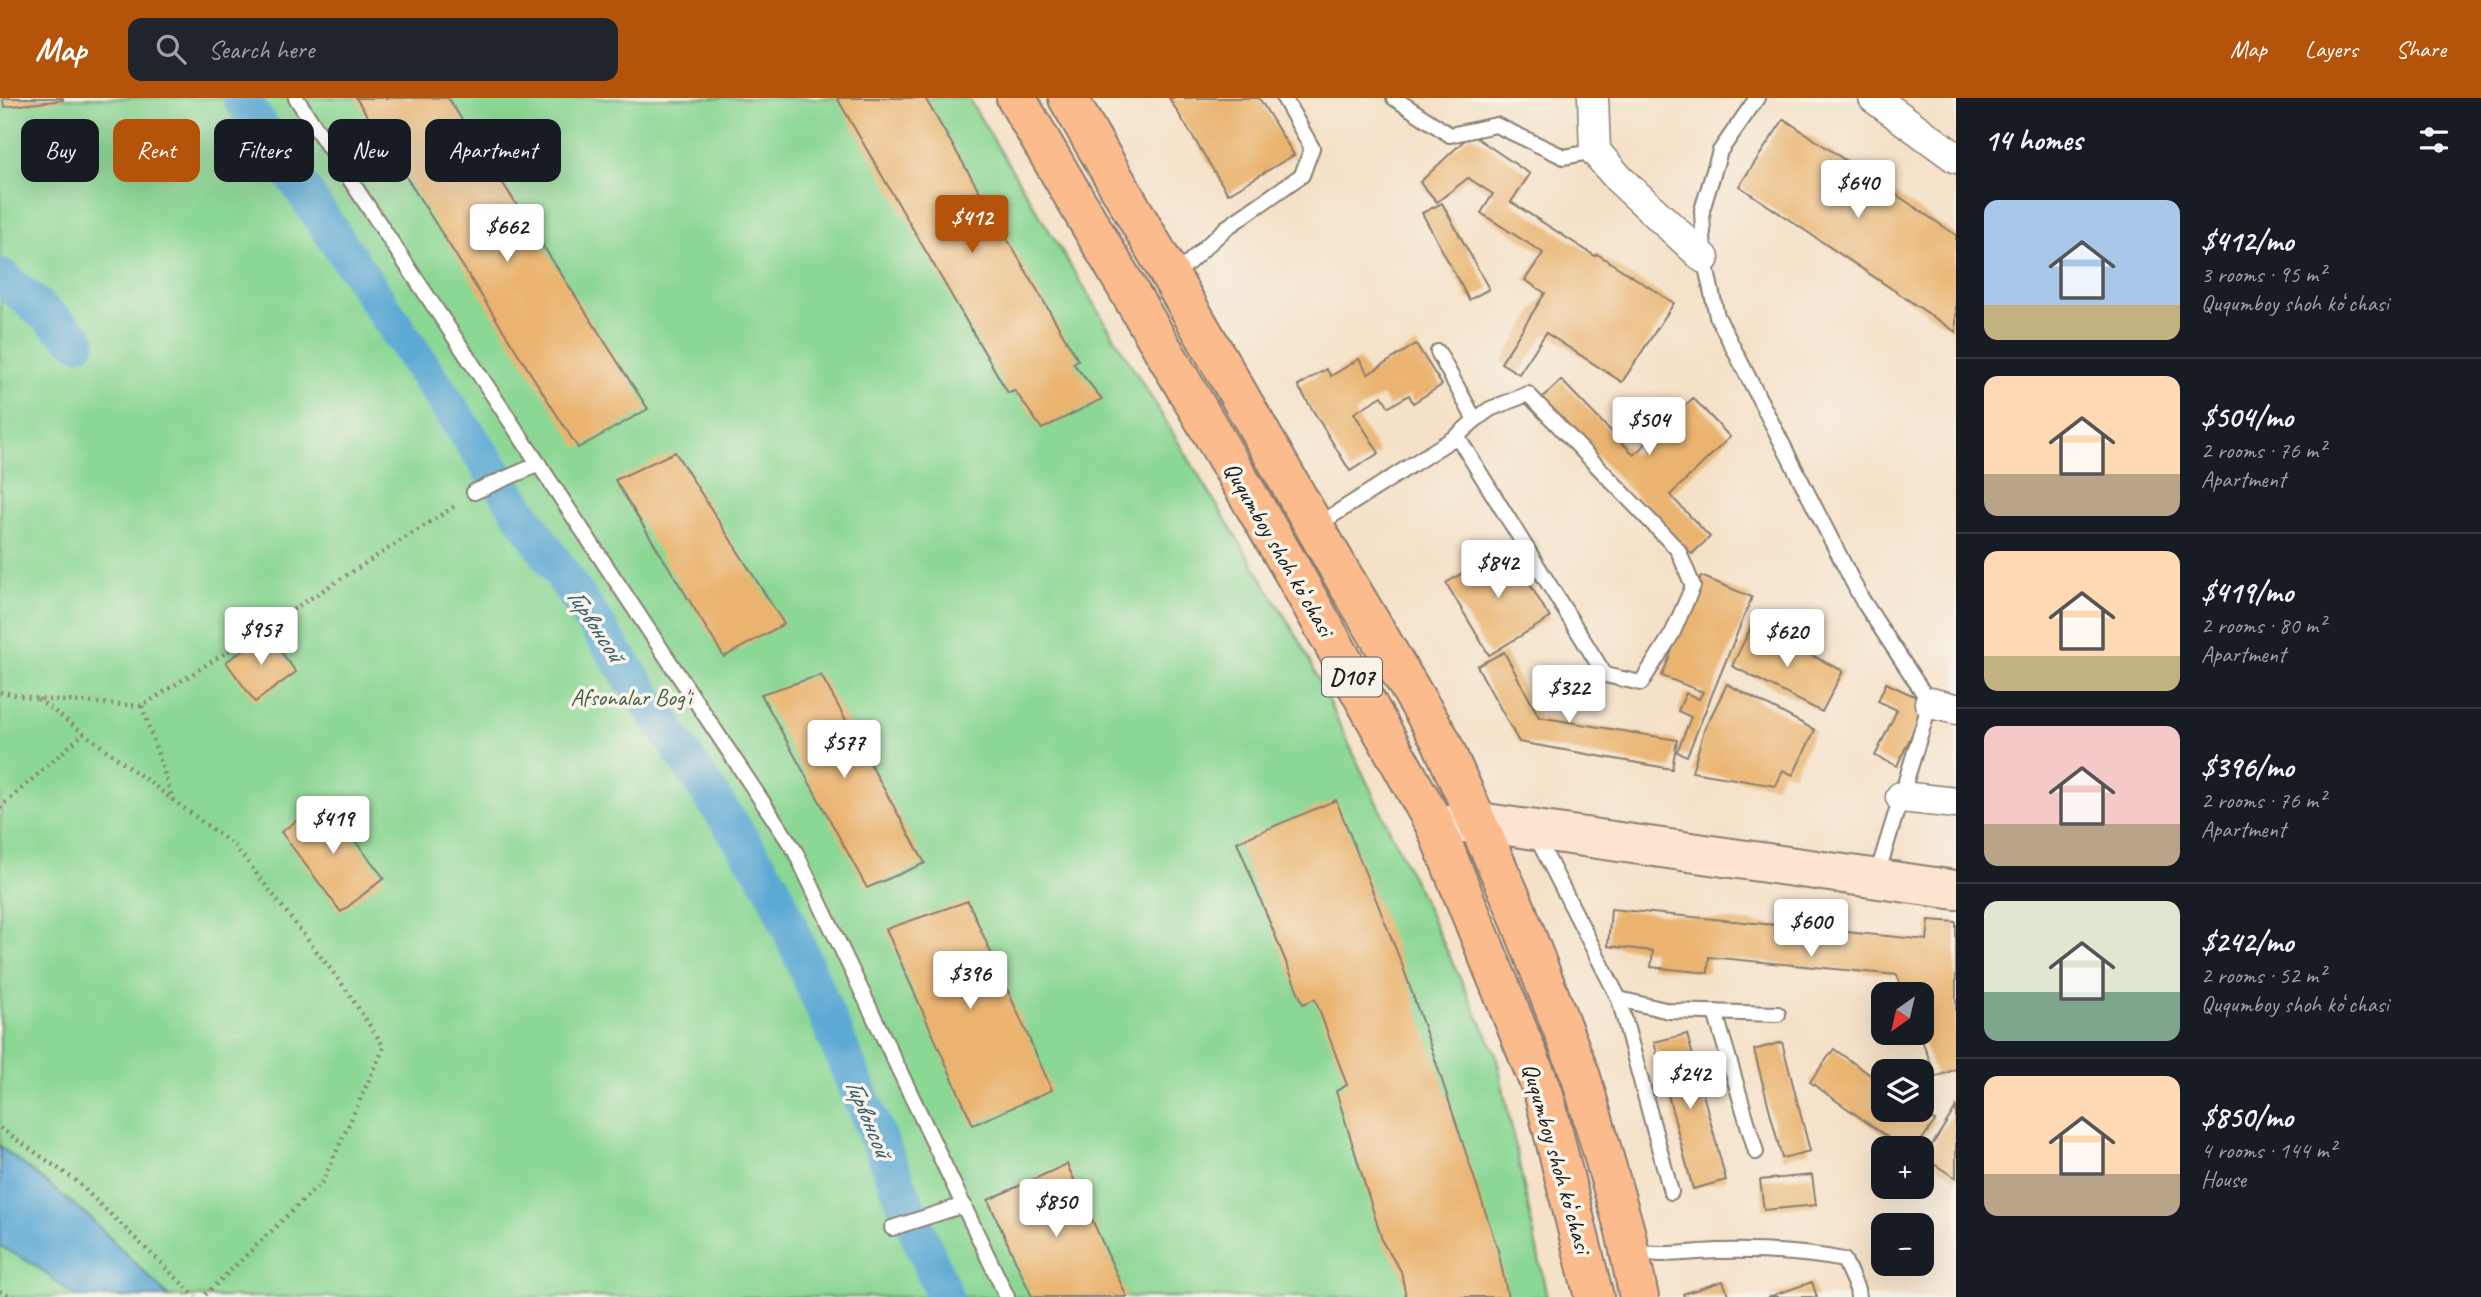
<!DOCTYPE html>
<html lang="en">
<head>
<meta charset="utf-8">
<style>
  :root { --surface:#171b24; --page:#20242c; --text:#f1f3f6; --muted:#9ea1a6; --line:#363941; --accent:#b45309 }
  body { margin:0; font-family:Caveat,sans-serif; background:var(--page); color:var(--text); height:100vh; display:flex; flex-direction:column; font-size:26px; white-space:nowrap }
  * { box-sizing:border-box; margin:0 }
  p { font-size:23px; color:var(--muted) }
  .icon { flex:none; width:38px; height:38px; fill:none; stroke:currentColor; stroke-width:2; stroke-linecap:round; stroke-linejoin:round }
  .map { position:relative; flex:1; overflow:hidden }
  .panel { display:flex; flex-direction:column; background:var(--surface); width:525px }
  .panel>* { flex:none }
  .top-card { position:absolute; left:21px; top:21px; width:665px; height:63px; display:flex; gap:14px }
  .needle { width:46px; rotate:214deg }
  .controls { position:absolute; left:1871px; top:884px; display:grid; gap:14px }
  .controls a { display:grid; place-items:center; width:63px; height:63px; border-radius:14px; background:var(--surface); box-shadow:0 7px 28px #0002; font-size:35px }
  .price { position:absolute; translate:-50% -60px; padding:0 16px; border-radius:7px; background:#fff; color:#222; font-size:23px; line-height:46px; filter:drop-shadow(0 2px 4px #0008) }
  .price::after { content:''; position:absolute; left:50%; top:42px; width:21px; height:16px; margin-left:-10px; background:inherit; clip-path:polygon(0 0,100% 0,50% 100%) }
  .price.selected { background:var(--accent); color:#fff }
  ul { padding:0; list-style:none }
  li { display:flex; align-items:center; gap:21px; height:175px; padding:0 28px }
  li+li { border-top:2px solid var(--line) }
  li span { display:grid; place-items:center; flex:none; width:196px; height:140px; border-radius:14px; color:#555 }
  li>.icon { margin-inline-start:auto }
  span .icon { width:84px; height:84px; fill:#fffc; stroke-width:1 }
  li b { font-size:30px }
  h2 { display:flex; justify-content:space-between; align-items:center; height:84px; padding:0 28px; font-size:30px }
  .tag { padding:0 24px; border-radius:14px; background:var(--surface); box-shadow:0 7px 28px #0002; font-size:24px; line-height:63px }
  .tag.selected { background:var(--accent); color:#fff }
  header { display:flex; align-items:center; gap:42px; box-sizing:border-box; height:98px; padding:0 35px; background:var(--accent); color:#fff }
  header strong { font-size:33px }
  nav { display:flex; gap:38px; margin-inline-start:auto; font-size:24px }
  .search { width:490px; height:63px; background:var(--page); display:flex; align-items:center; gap:18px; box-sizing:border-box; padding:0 24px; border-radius:14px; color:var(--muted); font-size:26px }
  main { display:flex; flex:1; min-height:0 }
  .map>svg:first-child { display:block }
  .green { fill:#8bd794; stroke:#547a58; stroke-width:2 }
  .water { fill:#5ba9d4; stroke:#3c6278; stroke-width:2 }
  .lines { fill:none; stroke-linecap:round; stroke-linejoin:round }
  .canal { stroke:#5ba9d4; stroke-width:37 }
  .building { fill:#eab46f }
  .service-casing { stroke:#887e72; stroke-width:18 }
  .minor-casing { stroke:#887e72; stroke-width:33 }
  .secondary-casing { stroke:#887e72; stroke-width:42 }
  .primary-casing { stroke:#887e72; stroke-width:42 }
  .path { stroke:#887e72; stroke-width:4.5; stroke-dasharray:2 5; stroke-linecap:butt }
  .service { stroke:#fff; stroke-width:14 }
  .minor { stroke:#fff; stroke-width:30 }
  .secondary { stroke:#fde4d1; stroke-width:38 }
  .primary { stroke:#fbbb8d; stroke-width:38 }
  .labels { text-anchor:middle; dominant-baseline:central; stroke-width:7; stroke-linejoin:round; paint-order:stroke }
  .shield { fill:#f7f3e8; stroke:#5e5c59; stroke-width:2 }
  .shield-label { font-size:23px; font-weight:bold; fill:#1c1c1c }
  .street-label { font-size:24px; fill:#1c1c1c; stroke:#f7f3e8 }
  .park-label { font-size:24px; fill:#435d46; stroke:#f7f3e8 }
  .water-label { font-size:26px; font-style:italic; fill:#385b6f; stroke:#f7f3e8 }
</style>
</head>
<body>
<header>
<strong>Map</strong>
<div class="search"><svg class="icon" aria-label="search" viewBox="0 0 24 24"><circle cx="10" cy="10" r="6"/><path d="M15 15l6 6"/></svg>Search here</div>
<nav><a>Map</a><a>Layers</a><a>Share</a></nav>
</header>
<main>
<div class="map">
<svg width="1956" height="1199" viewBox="0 0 1956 1199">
  <rect width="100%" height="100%" fill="#f7f3e8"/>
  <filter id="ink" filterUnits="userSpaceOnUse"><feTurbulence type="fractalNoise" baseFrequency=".0143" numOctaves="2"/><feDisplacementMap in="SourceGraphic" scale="14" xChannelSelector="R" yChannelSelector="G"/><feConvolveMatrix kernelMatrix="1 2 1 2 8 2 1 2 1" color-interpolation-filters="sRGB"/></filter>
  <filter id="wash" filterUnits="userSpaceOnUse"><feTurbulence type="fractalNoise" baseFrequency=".00686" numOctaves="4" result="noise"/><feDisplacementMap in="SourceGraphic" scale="28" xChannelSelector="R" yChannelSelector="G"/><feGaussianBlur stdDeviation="1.57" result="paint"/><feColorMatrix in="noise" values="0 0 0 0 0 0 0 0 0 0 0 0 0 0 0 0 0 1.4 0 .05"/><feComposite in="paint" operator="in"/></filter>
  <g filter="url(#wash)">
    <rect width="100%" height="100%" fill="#f5e1c8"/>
    <path class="green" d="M0,0H968L1300,543L1496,956L1547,1199H0Z"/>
    <path class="water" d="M0,1048L87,1117L169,1199H76L36,1168L0,1148Z"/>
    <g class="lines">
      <g class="canal">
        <path d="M241,0L772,788L945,1199"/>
        <path d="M0,178L78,243"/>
      </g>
    </g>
    <g id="blocks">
      <g class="building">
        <path d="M3,0H63V2L4,9Z"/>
        <path d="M356,0H448L648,311L578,350Z"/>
        <path d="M837,0H925L1078,262L1073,265L1102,301L1042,331L1015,293L1008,295Z"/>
        <path d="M1169,0H1259L1294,57L1228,96Z"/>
        <path d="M1784,21L1956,137V234L1739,88Z"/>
        <path d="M1471,36L1530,76L1511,104L1595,158L1597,156L1674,205L1622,284L1546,235L1519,276L1501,265L1545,195L1525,182L1543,155L1481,115L1493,96L1468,80L1437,104L1420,84Z"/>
        <path d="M1442,105L1489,191L1469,202L1422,115Z"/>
        <path d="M1416,246L1442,287L1413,305L1409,297L1389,309L1382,298L1354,315L1379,355L1350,373L1298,288L1326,271L1331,278L1359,261L1368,276Z"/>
        <path d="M1561,282L1634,357L1693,300L1730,339L1670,397L1710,439L1692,456L1541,301Z"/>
        <path d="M675,354L784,526L724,559L615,382Z"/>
        <path d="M1507,448L1550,520L1489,557L1446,485Z"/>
        <path d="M1701,478L1752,499L1687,658L1677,654L1691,619L1678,613L1686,595L1699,601L1703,594L1662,578Z"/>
        <path d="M1752,527L1843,573L1822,614L1732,568Z"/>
        <path d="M267,535L296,574L255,604L226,564Z"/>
        <path d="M1504,554L1539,619L1677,642L1672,671L1519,644L1477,568Z"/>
        <path d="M821,577L925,765L867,790L761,596Z"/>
        <path d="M1886,585L1927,604L1897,668L1875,658L1897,612L1878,603Z"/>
        <path d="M1727,586L1815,632L1793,677L1783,672L1776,688L1692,674L1704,632Z"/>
        <path d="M1336,702L1403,869L1434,958L1498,1152L1508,1199H1406L1401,1173L1383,1145L1336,993L1347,987L1315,901L1303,906L1237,744Z"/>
        <path d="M324,703L384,780L341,814L281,734Z"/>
        <path d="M968,803L1052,992L973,1027L886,831Z"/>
        <path d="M1611,811L1927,842L1929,822L1956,824V971L1936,979L1919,934H1922V896H1904L1897,877L1709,859L1708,875L1651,869L1653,853L1608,848Z"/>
        <path d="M1687,936L1726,1082L1693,1091L1654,944Z"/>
        <path d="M1782,944L1810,1053L1782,1060L1754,952Z"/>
        <path d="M1834,951L1883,986V1012H1918L1935,1023L1916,1050H1903L1810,984Z"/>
        <path d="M1956,1009V1080L1924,1060Z"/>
        <path d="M1067,1066L1127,1199H1032L988,1102Z"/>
        <path d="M1812,1077L1816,1107L1764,1112L1760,1082Z"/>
        <path d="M1723,1183L1729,1199H1684L1683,1196Z"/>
        <path d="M1812,1184L1817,1199H1768Z"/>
      </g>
    </g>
  </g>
  <g filter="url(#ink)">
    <use href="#blocks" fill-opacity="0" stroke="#887e72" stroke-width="2"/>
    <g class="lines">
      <g class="service-casing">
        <g id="service">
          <path d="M296,0L795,753L1007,1199"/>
          <path d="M1394,0L1450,37L1496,27L1564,59L1595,53"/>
          <path d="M1757,0L1720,53L1702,112L1704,160L1717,218L1861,500L1930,605L1876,780"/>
          <path d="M1173,179L1226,130L1302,77L1312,50L1284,0"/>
          <path d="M1457,338L1605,577L1641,585L1672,536L1693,488L1678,452L1528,296L1490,311L1475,322"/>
          <path d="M474,394L539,366"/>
          <path d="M1316,428L1457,338L1475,322L1438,254"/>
          <path d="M1535,736L1619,901L1671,1094"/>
          <path d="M1619,901L1669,913L1778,916"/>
          <path d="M1715,914L1756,1054"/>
          <path d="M892,1130L964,1107"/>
          <path d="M1631,1153C1659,1159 1689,1154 1718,1153C1761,1152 1802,1154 1844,1162L1857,1191L1858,1199"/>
        </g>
      </g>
      <g class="minor-casing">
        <g id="minor">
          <path d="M1593,0L1595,53L1619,81L1704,160"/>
          <path d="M1874,0L1956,60"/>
          <path d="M1930,605L1956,611"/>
          <path d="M1901,699L1956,705"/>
        </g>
      </g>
      <g class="secondary-casing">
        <path id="secondary" d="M1435,727L1479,724L1956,792"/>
      </g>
      <g class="primary-casing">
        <g id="primary">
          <path d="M1016,0L1292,472L1435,727L1544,997L1594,1199"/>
          <path d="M1068,0L1340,473L1440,641L1514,806L1581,979L1625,1133L1639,1199"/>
        </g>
      </g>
      <g class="path">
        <path d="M0,594L38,601L142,608L455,408"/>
        <path d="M38,601L236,749L345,890L384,949L323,1083L203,1199"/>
        <path d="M142,608L173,702"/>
        <path d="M0,710L84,635"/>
        <path d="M0,1030L75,1082L196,1199"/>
        <path d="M0,1193L14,1199"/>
      </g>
      <use href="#service" class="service"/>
      <use href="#minor" class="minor"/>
      <use href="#secondary" class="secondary"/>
      <use href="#primary" class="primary"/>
    </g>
  </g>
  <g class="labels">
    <rect class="shield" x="1322" y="559.5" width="60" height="39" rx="5"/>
    <g class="shield-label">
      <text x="1352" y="579">D107</text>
    </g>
    <g class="street-label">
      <text transform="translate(1279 451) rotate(60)">Ququmboy shoh koʻchasi</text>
      <text transform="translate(1557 1060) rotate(74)">Ququmboy shoh koʻchasi</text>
    </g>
    <g class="park-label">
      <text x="631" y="599">Afsonalar Bog'i</text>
    </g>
    <g class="water-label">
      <text transform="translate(596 527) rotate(56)">Гирвонсой</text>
      <text transform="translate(869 1020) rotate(67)">Гирвонсой</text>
    </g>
  </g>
</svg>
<div class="controls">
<a><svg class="needle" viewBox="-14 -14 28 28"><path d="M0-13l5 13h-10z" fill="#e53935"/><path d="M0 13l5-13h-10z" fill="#9ea1a6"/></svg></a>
<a><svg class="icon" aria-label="layers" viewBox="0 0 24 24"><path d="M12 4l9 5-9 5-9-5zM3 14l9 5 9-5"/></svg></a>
<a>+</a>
<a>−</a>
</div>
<b class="price" style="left:1858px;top:122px">$640</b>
<b class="price selected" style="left:972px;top:157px">$412</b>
<b class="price" style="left:507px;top:166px">$662</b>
<b class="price" style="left:1649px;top:359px">$504</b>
<b class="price" style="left:1498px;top:502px">$842</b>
<b class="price" style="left:261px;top:569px">$957</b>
<b class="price" style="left:1787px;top:571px">$620</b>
<b class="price" style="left:1569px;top:627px">$322</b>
<b class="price" style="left:844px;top:682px">$577</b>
<b class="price" style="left:333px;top:758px">$419</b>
<b class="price" style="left:1811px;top:861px">$600</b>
<b class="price" style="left:970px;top:913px">$396</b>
<b class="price" style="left:1690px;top:1013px">$242</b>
<b class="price" style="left:1056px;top:1141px">$850</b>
<div class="top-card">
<a class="tag">Buy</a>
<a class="tag selected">Rent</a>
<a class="tag">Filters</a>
<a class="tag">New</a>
<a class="tag">Apartment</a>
</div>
</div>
<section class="panel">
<h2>14 homes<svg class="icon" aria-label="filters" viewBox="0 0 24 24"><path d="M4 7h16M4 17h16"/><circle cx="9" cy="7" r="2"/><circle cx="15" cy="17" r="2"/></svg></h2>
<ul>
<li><span style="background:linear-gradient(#a9c7e8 75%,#c2b280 0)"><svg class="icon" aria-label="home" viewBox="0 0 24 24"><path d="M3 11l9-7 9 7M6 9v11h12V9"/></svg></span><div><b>$412/mo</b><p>3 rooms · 95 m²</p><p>Ququmboy shoh koʻchasi</p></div></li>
<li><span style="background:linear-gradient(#ffd9b3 70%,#b9a48a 0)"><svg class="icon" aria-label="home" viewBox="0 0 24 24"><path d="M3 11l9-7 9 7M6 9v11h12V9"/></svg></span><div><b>$504/mo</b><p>2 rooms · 76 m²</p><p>Apartment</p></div></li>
<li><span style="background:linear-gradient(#ffd9b3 75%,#c2b280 0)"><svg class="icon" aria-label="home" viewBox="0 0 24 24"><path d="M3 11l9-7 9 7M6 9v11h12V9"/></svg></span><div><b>$419/mo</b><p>2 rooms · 80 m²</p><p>Apartment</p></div></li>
<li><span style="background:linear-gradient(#f6c9c9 70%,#b9a48a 0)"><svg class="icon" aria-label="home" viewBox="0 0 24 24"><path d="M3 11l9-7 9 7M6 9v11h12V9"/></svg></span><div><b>$396/mo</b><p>2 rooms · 76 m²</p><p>Apartment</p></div></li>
<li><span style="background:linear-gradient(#dfe7d0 65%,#7fa58c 0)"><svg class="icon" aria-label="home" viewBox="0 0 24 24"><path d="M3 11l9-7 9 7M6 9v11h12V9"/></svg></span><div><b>$242/mo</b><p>2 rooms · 52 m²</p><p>Ququmboy shoh koʻchasi</p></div></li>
<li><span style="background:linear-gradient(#ffd9b3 70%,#b9a48a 0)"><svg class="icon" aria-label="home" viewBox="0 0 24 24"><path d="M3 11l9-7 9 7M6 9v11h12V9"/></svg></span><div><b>$850/mo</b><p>4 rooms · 144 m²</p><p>House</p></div></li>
</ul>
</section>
</main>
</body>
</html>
